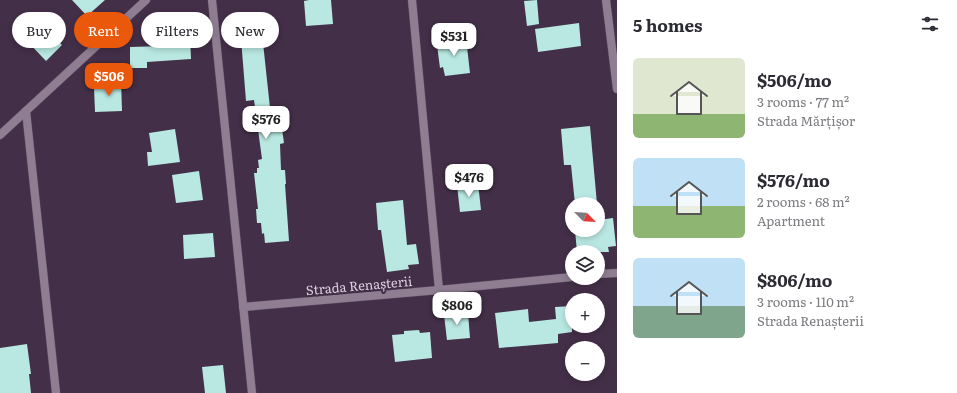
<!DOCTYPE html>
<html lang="en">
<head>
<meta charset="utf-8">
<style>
  :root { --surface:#fff; --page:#f2f2f3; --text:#2b2b33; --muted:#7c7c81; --accent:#ea580c }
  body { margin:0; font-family:Literata,serif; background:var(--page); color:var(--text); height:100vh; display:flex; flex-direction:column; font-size:15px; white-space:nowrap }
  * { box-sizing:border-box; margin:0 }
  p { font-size:13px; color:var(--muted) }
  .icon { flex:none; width:22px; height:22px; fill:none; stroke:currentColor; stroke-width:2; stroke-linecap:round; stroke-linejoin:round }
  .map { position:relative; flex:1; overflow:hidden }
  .drawer { display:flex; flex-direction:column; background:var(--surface); width:340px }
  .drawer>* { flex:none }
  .guide { position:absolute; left:12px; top:12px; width:380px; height:36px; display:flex; gap:8px }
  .needle { width:26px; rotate:114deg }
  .buttons { position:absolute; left:565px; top:197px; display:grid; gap:8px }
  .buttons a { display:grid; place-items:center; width:40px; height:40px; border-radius:50%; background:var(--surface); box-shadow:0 2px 6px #0003; font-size:20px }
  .price { position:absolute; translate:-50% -34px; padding:0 9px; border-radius:8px; background:#fff; color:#222; font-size:13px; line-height:26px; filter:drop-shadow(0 1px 2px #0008) }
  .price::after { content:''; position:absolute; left:50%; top:24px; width:12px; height:9px; margin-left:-6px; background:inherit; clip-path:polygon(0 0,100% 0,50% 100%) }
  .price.current { background:var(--accent); color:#fff }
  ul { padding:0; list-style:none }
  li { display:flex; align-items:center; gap:12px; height:100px; padding:0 16px }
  li span { display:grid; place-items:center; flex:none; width:112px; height:80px; border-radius:6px; color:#555 }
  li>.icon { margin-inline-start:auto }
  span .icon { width:48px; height:48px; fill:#fffc; stroke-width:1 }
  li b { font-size:17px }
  h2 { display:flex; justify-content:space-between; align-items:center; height:48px; padding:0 16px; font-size:17px }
  .pill { padding:0 14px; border-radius:18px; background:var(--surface); box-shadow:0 2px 6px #0003; font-size:14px; line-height:36px }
  .pill.current { background:var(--accent); color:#fff }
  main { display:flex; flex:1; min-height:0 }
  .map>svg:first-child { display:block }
  .building { fill:#b9e8e2 }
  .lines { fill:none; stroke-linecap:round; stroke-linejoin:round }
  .minor-casing { stroke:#5f4c63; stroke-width:9 }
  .minor { stroke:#8f7e92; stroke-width:8 }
  .labels { text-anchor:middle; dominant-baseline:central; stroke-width:4; stroke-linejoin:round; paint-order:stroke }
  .street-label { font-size:13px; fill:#dccfde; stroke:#432f48 }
</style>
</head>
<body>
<main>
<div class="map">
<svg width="617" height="393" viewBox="0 0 617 393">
  <rect width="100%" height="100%" fill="#432f48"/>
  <g class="building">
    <path d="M72,0H105L87,16Z"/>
    <path d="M309,0H331L333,24L306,26L304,1Z"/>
    <path d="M537,0L539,24L527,26L524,1Z"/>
    <path d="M579,23L581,46L538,52L535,29Z"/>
    <path d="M261,24L270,108L279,107L284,143L280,144L281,170H285L286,184H285L289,241L265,243L264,233L262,234L261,223H257L256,209H258L254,173H257V168H259L258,160L262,159L254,100L246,101L240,26Z"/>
    <path d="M44,27L62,45L46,61L28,42Z"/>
    <path d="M190,35L191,59L147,62V68H130V47L164,46L163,37Z"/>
    <path d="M466,38L470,73L445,76L443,67L440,68L437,45L446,44V41Z"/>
    <path d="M108,79H121L122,111L95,112L94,87H108Z"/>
    <path d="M590,126L597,204H575L571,165H564L561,129Z"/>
    <path d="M175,129L180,162L148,166L147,152H152L149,133Z"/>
    <path d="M199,171L203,200L176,203L172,175Z"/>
    <path d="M478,183L481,210L460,212L457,185Z"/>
    <path d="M403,200L407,245L416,244L419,264L408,265L409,269L387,272L381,230H378L376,203Z"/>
    <path d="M613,218L616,246L608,247L609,252H577L575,230H598V220Z"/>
    <path d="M213,233L215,257L184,259L183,235Z"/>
    <path d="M572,306V332L558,334V343L499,348L495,313L528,309L529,322L556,319L555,307Z"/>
    <path d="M468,313L470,338L447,340L444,315Z"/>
    <path d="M419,330L420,333L430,332L432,358L395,362L392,335L404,334V331Z"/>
    <path d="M27,344L31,374H29L31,393H0V348Z"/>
    <path d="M223,365L226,393H205L202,367Z"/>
  </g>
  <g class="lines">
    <g class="minor-casing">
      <g id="minor">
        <path d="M212,0L252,393"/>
        <path d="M412,0L439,290"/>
        <path d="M606,0L617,89"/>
        <path d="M26,111L56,393"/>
        <path d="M0,135L146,0"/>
        <path d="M598,274L617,273"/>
        <path d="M243,307L439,290L572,277"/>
      </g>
    </g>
    <use href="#minor" class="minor"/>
  </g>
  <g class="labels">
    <g class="street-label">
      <text transform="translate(359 285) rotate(-5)">Strada Renașterii</text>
    </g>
  </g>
</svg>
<div class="buttons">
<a><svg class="needle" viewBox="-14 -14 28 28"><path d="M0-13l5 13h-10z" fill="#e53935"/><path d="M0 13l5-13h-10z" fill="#7c7c81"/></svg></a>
<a><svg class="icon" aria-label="layers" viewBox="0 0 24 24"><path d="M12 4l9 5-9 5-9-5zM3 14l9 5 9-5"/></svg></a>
<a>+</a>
<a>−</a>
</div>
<b class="price" style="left:454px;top:57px">$531</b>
<b class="price current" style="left:109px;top:97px">$506</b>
<b class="price" style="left:266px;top:140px">$576</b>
<b class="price" style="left:469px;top:198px">$476</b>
<b class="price" style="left:457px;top:326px">$806</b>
<div class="guide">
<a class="pill">Buy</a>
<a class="pill current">Rent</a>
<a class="pill">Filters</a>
<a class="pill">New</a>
</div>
</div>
<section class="drawer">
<h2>5 homes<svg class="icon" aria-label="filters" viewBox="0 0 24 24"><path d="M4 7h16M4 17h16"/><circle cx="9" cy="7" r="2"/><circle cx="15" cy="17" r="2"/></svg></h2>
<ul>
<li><span style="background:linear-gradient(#dfe7d0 70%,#8fb573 0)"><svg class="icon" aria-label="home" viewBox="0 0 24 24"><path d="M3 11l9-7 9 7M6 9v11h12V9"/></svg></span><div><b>$506/mo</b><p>3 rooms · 77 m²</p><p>Strada Mărțișor</p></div></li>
<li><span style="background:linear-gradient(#bfe0f5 60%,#8fb573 0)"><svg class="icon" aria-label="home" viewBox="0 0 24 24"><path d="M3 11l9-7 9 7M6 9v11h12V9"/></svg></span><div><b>$576/mo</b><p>2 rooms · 68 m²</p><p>Apartment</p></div></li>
<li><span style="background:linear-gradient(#bfe0f5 60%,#7fa58c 0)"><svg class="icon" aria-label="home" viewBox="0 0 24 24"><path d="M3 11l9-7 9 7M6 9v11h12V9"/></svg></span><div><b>$806/mo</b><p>3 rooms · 110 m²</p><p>Strada Renașterii</p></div></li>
</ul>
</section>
</main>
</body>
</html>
